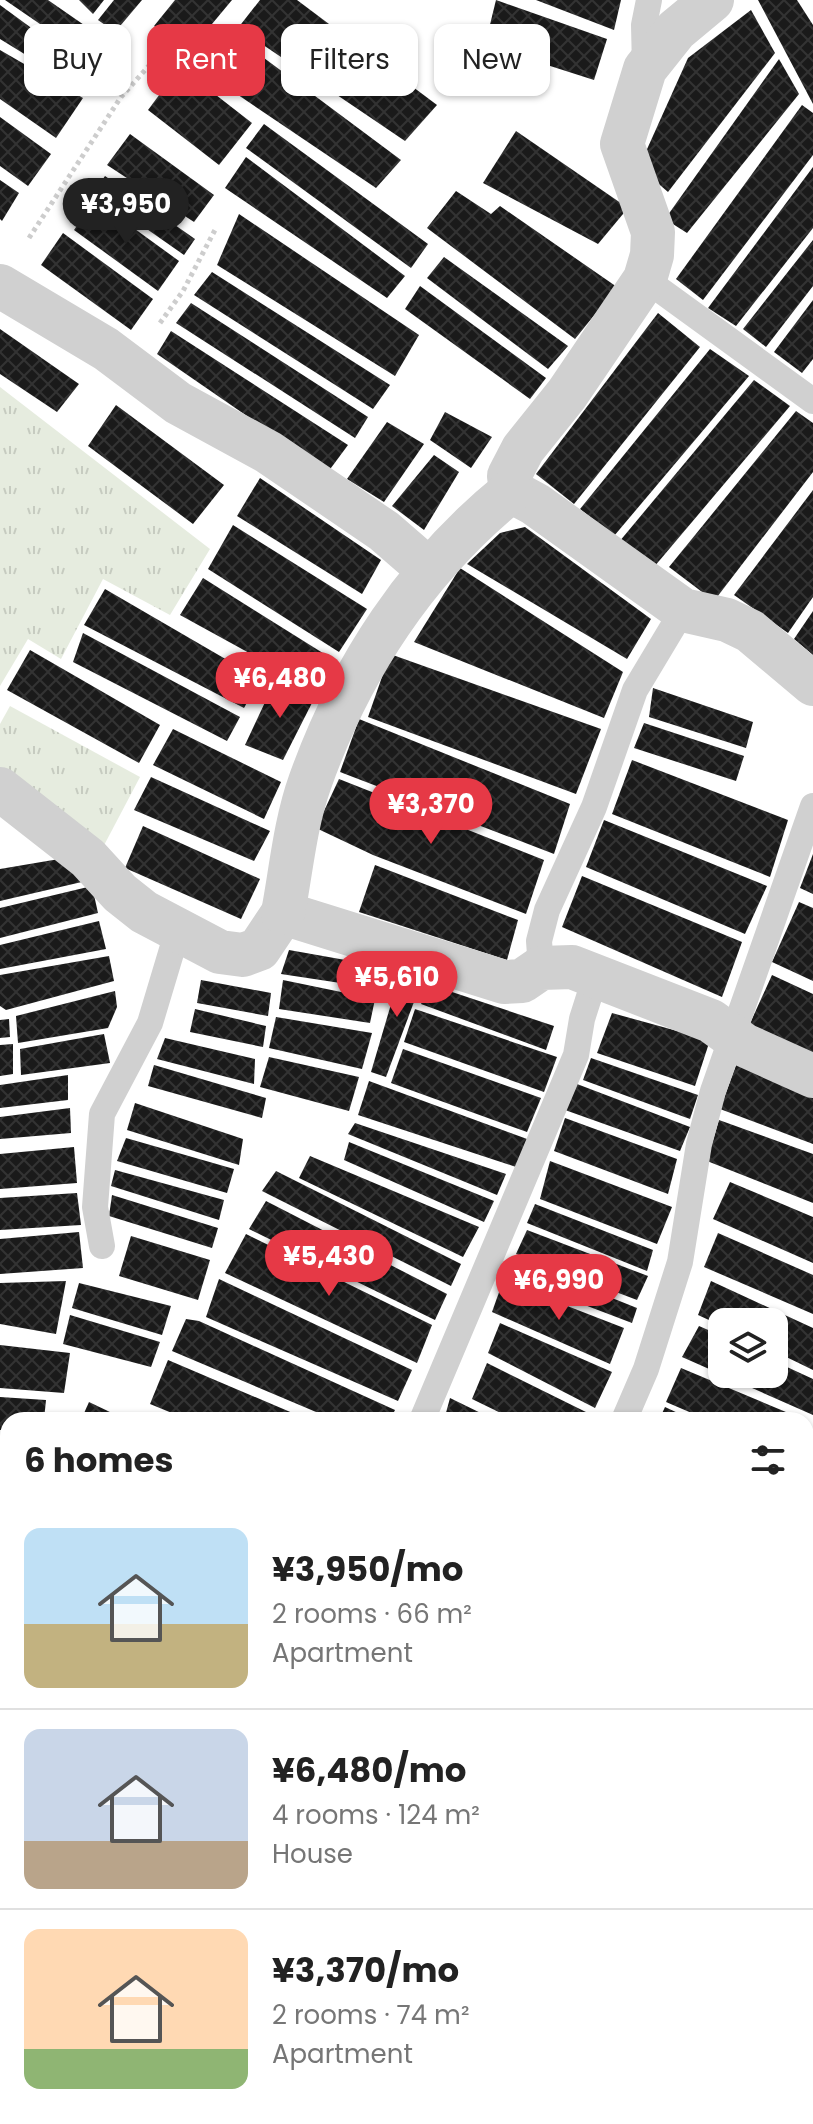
<!DOCTYPE html>
<html lang="en">
<head>
<meta charset="utf-8">
<style>
  :root { --surface:#fff; --page:#f6f6f6; --text:#222; --muted:#767676; --line:#e0e0e0; --accent:#e63946 }
  body { margin:0; font-family:Poppins,sans-serif; background:var(--page); color:var(--text); height:100vh; display:flex; flex-direction:column; font-size:30px; white-space:nowrap }
  * { box-sizing:border-box; margin:0 }
  p { font-size:26px; color:var(--muted) }
  .icon { flex:none; width:44px; height:44px; fill:none; stroke:currentColor; stroke-width:2; stroke-linecap:round; stroke-linejoin:round }
  .map { position:relative; flex:1; overflow:hidden }
  .details { position:absolute; left:0px; top:1412px; width:814px; height:712px; display:flex; flex-direction:column; background:var(--surface); border-radius:24px 24px 0 0; box-shadow:0 2px 6px #0004 }
  .details>* { flex:none }
  .top-card { position:absolute; left:24px; top:24px; width:766px; height:72px; display:flex; gap:16px }
  .tools { position:absolute; left:708px; top:1308px; display:grid; gap:16px }
  .tools a { display:grid; place-items:center; width:80px; height:80px; border-radius:16px; background:var(--surface); box-shadow:0 2px 6px #0004; font-size:40px }
  .price { position:absolute; translate:-50% -68px; padding:0 18px; border-radius:28px; background:var(--accent); color:#fff; font-size:26px; line-height:52px; filter:drop-shadow(0 2px 4px #0008) }
  .price::after { content:''; position:absolute; left:50%; top:48px; width:24px; height:18px; margin-left:-12px; background:inherit; clip-path:polygon(0 0,100% 0,50% 100%) }
  .price.on { background:#222; color:#fff }
  ul { padding:0; list-style:none }
  li { display:flex; align-items:center; gap:24px; height:200px; padding:0 24px }
  li+li { border-top:2px solid var(--line) }
  li span { display:grid; place-items:center; flex:none; width:224px; height:160px; border-radius:16px; color:#555 }
  li>.icon { margin-inline-start:auto }
  span .icon { width:96px; height:96px; fill:#fffc; stroke-width:1 }
  li b { font-size:34px }
  h2 { display:flex; justify-content:space-between; align-items:center; height:96px; padding:0 24px; font-size:34px }
  .chip { padding:0 28px; border-radius:16px; background:var(--surface); box-shadow:0 2px 6px #0004; font-size:28px; line-height:72px }
  .chip.on { background:var(--accent); color:#fff }
  .map>svg:first-child { display:block }
  .grass { fill:url(#grass-tufts) }
  .park { fill:#e6ecdf }
  .building { fill:url(#building-cross-hatch) }
  .lines { fill:none; stroke-linecap:round; stroke-linejoin:round }
  .path { stroke:#cdcdcd; stroke-width:5; stroke-dasharray:4 4; stroke-linecap:butt }
  .lane { stroke:#d0d0d0; stroke-width:26 }
  .street { stroke:#d0d0d0; stroke-width:44 }
</style>
</head>
<body>
<div class="map">
<svg width="813" height="2124" viewBox="0 0 813 2124">
  <defs>
    <pattern id="grass-tufts" width="24" height="20" patternUnits="userSpaceOnUse" patternTransform="scale(2)"><rect width="24" height="20" fill="#e6ecdf"/><path d="M3 7l-1-3M5 7V3M7 7l1-3M15 17l-1-3M17 17v-4M19 17l1-3" fill="none" stroke="#c6cbc0"/></pattern>
    <pattern id="building-cross-hatch" width="8" height="8" patternUnits="userSpaceOnUse" patternTransform="scale(2)"><rect width="8" height="8" fill="#1a1a1a"/><path d="M0 0l8 8M0 8l8-8" fill="none" stroke="#333"/></pattern>
  </defs>
  <rect width="100%" height="100%" fill="#fff"/>
  <g class="grass">
    <path d="M0,387L210,549L170,615L103,579L61,659L28,639L0,686Z"/>
    <path d="M10,706L140,777L101,851L0,771V724Z"/>
  </g>
  <path class="park" d="M813,2080V2124H712L732,2116H806V2084Z"/>
  <g class="building">
    <path d="M5,0H48L123,52L107,70Z"/>
    <path d="M79,0H104L93,14Z"/>
    <path d="M114,0H142L115,32L98,20Z"/>
    <path d="M175,0H232L187,54L154,26Z"/>
    <path d="M260,0H297L437,105L405,141L238,28Z"/>
    <path d="M496,0L607,39L594,80L485,45Z"/>
    <path d="M536,0H621L614,30Z"/>
    <path d="M758,0H797L813,25V104Z"/>
    <path d="M0,5L101,79L91,95L0,39Z"/>
    <path d="M751,10L775,53L668,192L639,167L688,58Z"/>
    <path d="M232,34L401,160L376,188L204,72Z"/>
    <path d="M0,50L83,98L56,138L0,99Z"/>
    <path d="M779,59L799,94L687,233L665,219Z"/>
    <path d="M180,67L252,123L219,165L148,110Z"/>
    <path d="M802,105L813,113V155L703,300L676,279Z"/>
    <path d="M0,117L51,154L28,186L0,166Z"/>
    <path d="M264,124L428,244L411,268L246,148Z"/>
    <path d="M516,131L628,208L598,244L483,183Z"/>
    <path d="M130,134L214,195L194,222L107,165Z"/>
    <path d="M246,157L405,276L387,298L225,188Z"/>
    <path d="M813,167V228L736,326L708,308Z"/>
    <path d="M105,176L195,239L184,255L94,192Z"/>
    <path d="M0,180L19,193L2,221L0,219Z"/>
    <path d="M456,191L491,214L500,206L617,287L575,339L427,228Z"/>
    <path d="M95,200L179,261L158,291L74,230Z"/>
    <path d="M239,214L419,335L395,376L217,265Z"/>
    <path d="M63,233L153,299L131,330L41,265Z"/>
    <path d="M813,240V286L766,347L743,329Z"/>
    <path d="M444,257L568,346L548,369L427,278Z"/>
    <path d="M212,272L390,385L373,409L194,295Z"/>
    <path d="M420,286L546,378L530,399L405,309Z"/>
    <path d="M813,300V359L802,373L774,352Z"/>
    <path d="M191,303L368,417L355,438L176,323Z"/>
    <path d="M658,313L700,347L574,504L536,474Z"/>
    <path d="M0,329L79,384L57,412L0,374Z"/>
    <path d="M171,331L348,445L328,472L157,354Z"/>
    <path d="M710,349L749,376L614,536L580,509Z"/>
    <path d="M754,380L790,406L654,567L619,542Z"/>
    <path d="M116,405L224,485L193,524L88,446Z"/>
    <path d="M796,411L813,423V472L714,601L669,567Z"/>
    <path d="M445,412L492,437L471,468L430,440Z"/>
    <path d="M387,422L424,444L384,502L347,479Z"/>
    <path d="M434,455L459,472L424,530L392,506Z"/>
    <path d="M260,478L381,560L362,594L237,516Z"/>
    <path d="M813,490V597L788,633L734,595Z"/>
    <path d="M233,525L367,609L339,652L208,569Z"/>
    <path d="M525,527L651,619L627,659L467,564L500,533Z"/>
    <path d="M460,568L623,672L604,718L414,642Z"/>
    <path d="M203,578L334,660L315,689L180,615Z"/>
    <path d="M105,589L260,679L244,708L84,625Z"/>
    <path d="M813,611V655L794,639Z"/>
    <path d="M83,633L240,717L227,741L73,662Z"/>
    <path d="M30,650L160,725L139,763L7,690Z"/>
    <path d="M390,654L601,729L576,794L368,717Z"/>
    <path d="M275,681L315,697L283,760L245,745Z"/>
    <path d="M653,688L753,722L746,748L649,717Z"/>
    <path d="M359,719L570,804L554,854L340,772Z"/>
    <path d="M644,723L744,756L736,781L634,748Z"/>
    <path d="M173,729L281,782L264,819L153,765Z"/>
    <path d="M632,760L788,820L770,877L612,814Z"/>
    <path d="M151,777L270,831L254,861L134,810Z"/>
    <path d="M339,779L544,860L526,914L373,855L316,828Z"/>
    <path d="M604,820L767,886L745,934L586,867Z"/>
    <path d="M143,826L260,879L241,919L125,868Z"/>
    <path d="M813,854V894L800,888Z"/>
    <path d="M59,859L86,881L0,901V869Z"/>
    <path d="M375,865L518,920L507,960L359,912Z"/>
    <path d="M582,876L742,942L722,997L562,927Z"/>
    <path d="M92,886L98,913L0,938V908Z"/>
    <path d="M799,902L813,908V981L772,962Z"/>
    <path d="M99,921L106,949L0,969V945Z"/>
    <path d="M289,950L385,967L380,989L281,974Z"/>
    <path d="M109,956L114,981L6,1010L0,1006V975Z"/>
    <path d="M402,967L424,975L386,1077L371,1072Z"/>
    <path d="M772,975L813,994V1061L747,1030Z"/>
    <path d="M201,980L271,993L268,1016L197,1003Z"/>
    <path d="M283,980L375,999L370,1023L279,1009Z"/>
    <path d="M428,984L554,1026L546,1050L421,1004Z"/>
    <path d="M115,991L117,1007L108,1028L18,1043L16,1016Z"/>
    <path d="M195,1009L266,1026L263,1047L190,1032Z"/>
    <path d="M415,1009L557,1057L544,1092L404,1042Z"/>
    <path d="M612,1013L710,1040L695,1086L597,1053Z"/>
    <path d="M276,1017L372,1033L362,1069L269,1048Z"/>
    <path d="M9,1019L10,1037L0,1038V1020Z"/>
    <path d="M104,1034L110,1063L21,1075L20,1049Z"/>
    <path d="M165,1038L255,1059L254,1084L157,1059Z"/>
    <path d="M13,1044V1074L0,1076V1045Z"/>
    <path d="M403,1049L541,1098L527,1132L391,1083Z"/>
    <path d="M269,1057L359,1077L349,1111L260,1087Z"/>
    <path d="M591,1058L698,1095L690,1119L583,1080Z"/>
    <path d="M738,1060L813,1093V1144L720,1109Z"/>
    <path d="M154,1065L266,1098L262,1118L148,1086Z"/>
    <path d="M68,1075V1100L0,1108V1085Z"/>
    <path d="M369,1081L527,1139L516,1167L358,1115Z"/>
    <path d="M577,1084L690,1127L680,1151L565,1110Z"/>
    <path d="M135,1103L243,1139L239,1165L127,1130Z"/>
    <path d="M70,1108L71,1133L0,1139V1117Z"/>
    <path d="M565,1118L677,1159L668,1194L554,1151Z"/>
    <path d="M719,1120L813,1154V1203L707,1161Z"/>
    <path d="M355,1123L506,1174L497,1195L348,1134Z"/>
    <path d="M126,1138L234,1169L227,1193L117,1161Z"/>
    <path d="M349,1142L494,1201L484,1222L344,1160Z"/>
    <path d="M74,1147L77,1183L0,1189V1154Z"/>
    <path d="M310,1156L479,1227L463,1257L299,1178Z"/>
    <path d="M550,1161L672,1207L657,1244L540,1199Z"/>
    <path d="M115,1170L224,1200L219,1220L111,1186Z"/>
    <path d="M276,1171L461,1264L451,1286L262,1191Z"/>
    <path d="M730,1182L813,1217V1263L713,1219Z"/>
    <path d="M77,1193L81,1225L0,1230V1198Z"/>
    <path d="M112,1195L218,1228L212,1248L109,1216Z"/>
    <path d="M266,1201L447,1294L435,1320L249,1229Z"/>
    <path d="M535,1204L653,1250L647,1271L527,1223Z"/>
    <path d="M527,1230L648,1276L637,1300L516,1254Z"/>
    <path d="M79,1232L83,1268L0,1274V1239Z"/>
    <path d="M718,1233L813,1275V1314L704,1267Z"/>
    <path d="M246,1234L432,1325L417,1363L225,1273Z"/>
    <path d="M131,1236L210,1260L198,1300L119,1276Z"/>
    <path d="M512,1258L637,1308L632,1323L506,1275Z"/>
    <path d="M219,1279L412,1370L398,1401L206,1317Z"/>
    <path d="M66,1281L56,1334L0,1324V1283Z"/>
    <path d="M503,1281L624,1328L610,1364L492,1312Z"/>
    <path d="M711,1281L813,1328V1370L774,1351V1322H722V1326L698,1315Z"/>
    <path d="M79,1283L171,1306L162,1335L72,1308Z"/>
    <path d="M70,1315L160,1342L151,1367L63,1344Z"/>
    <path d="M186,1319L199,1321L395,1410L390,1420H335L172,1351Z"/>
    <path d="M500,1323L612,1372L595,1408L488,1353Z"/>
    <path d="M699,1326L722,1336V1374H774V1361L813,1379V1415L682,1357Z"/>
    <path d="M0,1345L70,1353L64,1393L0,1388Z"/>
    <path d="M168,1360L309,1420H189L150,1404Z"/>
    <path d="M487,1363L592,1415L590,1420H515L472,1399Z"/>
    <path d="M681,1368L805,1420H708L666,1402Z"/>
    <path d="M0,1397L46,1400L44,1420H8V1430H0Z"/>
    <path d="M450,1398L495,1420H444Z"/>
    <path d="M89,1402L112,1413L110,1420H81Z"/>
    <path d="M665,1407L693,1420H659Z"/>
    <path d="M8,1442V1474H0V1443Z"/>
    <path d="M0,1481H8V1510L0,1511Z"/>
    <path d="M0,1521H8V1548L0,1549Z"/>
    <path d="M8,1556V1585L0,1586V1557Z"/>
  </g>
  <g class="lines">
    <g class="path">
      <path d="M29,238L121,97L155,59"/>
      <path d="M160,323L183,291L216,228"/>
      <path d="M806,1731L813,1720"/>
      <path d="M500,2124L507,2116"/>
    </g>
    <g class="lane">
      <path d="M645,68L644,25L649,0"/>
      <path d="M645,279L813,401"/>
      <path d="M541,968L539,941L547,910L594,807L635,690L683,610"/>
      <path d="M102,1246L95,1207L102,1114L150,1023L177,933"/>
      <path d="M422,1420L576,1055L582,1019L596,975"/>
      <path d="M624,1420L646,1369L680,1262L699,1144L713,1091L813,806"/>
    </g>
    <g class="street">
      <path d="M712,0L676,30L645,69L622,144L653,232L652,255L645,279L567,394L523,449L509,476L511,491L535,504L683,610L727,620L750,631L813,684"/>
      <path d="M0,286L106,349L178,403L268,452L384,531L429,570"/>
      <path d="M0,789L88,858L120,893L144,912L220,952L243,955L259,949L283,913L504,982L522,981L541,968L572,967L711,1021L744,1045L813,1076"/>
      <path d="M283,913C291,871 295,824 310,782C350,669 417,567 511,491"/>
      <path d="M806,1602L813,1590"/>
      <path d="M402,2116L404,2124"/>
      <path d="M308,2124L354,2116"/>
    </g>
  </g>
</svg>
<div class="tools">
<a><svg class="icon" aria-label="layers" viewBox="0 0 24 24"><path d="M12 4l9 5-9 5-9-5zM3 14l9 5 9-5"/></svg></a>
</div>
<b class="price on" style="left:126px;top:246px">¥3,950</b>
<b class="price" style="left:280px;top:720px">¥6,480</b>
<b class="price" style="left:431px;top:846px">¥3,370</b>
<b class="price" style="left:397px;top:1019px">¥5,610</b>
<b class="price" style="left:329px;top:1298px">¥5,430</b>
<b class="price" style="left:559px;top:1322px">¥6,990</b>
<div class="top-card">
<a class="chip">Buy</a>
<a class="chip on">Rent</a>
<a class="chip">Filters</a>
<a class="chip">New</a>
</div>
<section class="details">
<h2>6 homes<svg class="icon" aria-label="filters" viewBox="0 0 24 24"><path d="M4 7h16M4 17h16"/><circle cx="9" cy="7" r="2"/><circle cx="15" cy="17" r="2"/></svg></h2>
<ul>
<li><span style="background:linear-gradient(#bfe0f5 60%,#c2b280 0)"><svg class="icon" aria-label="home" viewBox="0 0 24 24"><path d="M3 11l9-7 9 7M6 9v11h12V9"/></svg></span><div><b>¥3,950/mo</b><p>2 rooms · 66 m²</p><p>Apartment</p></div></li>
<li><span style="background:linear-gradient(#c9d6e8 70%,#b9a48a 0)"><svg class="icon" aria-label="home" viewBox="0 0 24 24"><path d="M3 11l9-7 9 7M6 9v11h12V9"/></svg></span><div><b>¥6,480/mo</b><p>4 rooms · 124 m²</p><p>House</p></div></li>
<li><span style="background:linear-gradient(#ffd9b3 75%,#8fb573 0)"><svg class="icon" aria-label="home" viewBox="0 0 24 24"><path d="M3 11l9-7 9 7M6 9v11h12V9"/></svg></span><div><b>¥3,370/mo</b><p>2 rooms · 74 m²</p><p>Apartment</p></div></li>
</ul>
</section>
</div>
</body>
</html>
